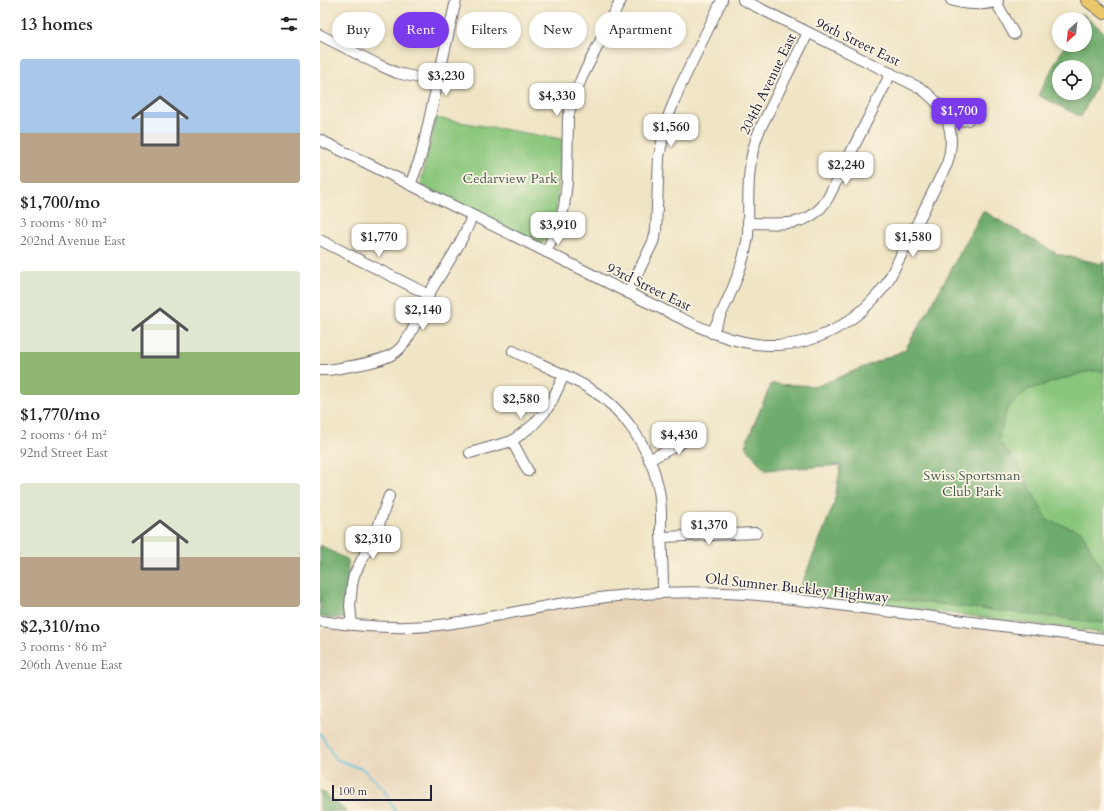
<!DOCTYPE html>
<html lang="en">
<head>
<meta charset="utf-8">
<style>
  :root { --surface:#fff; --page:#f2f2f2; --text:#202124; --muted:#757577; --accent:#7c3aed }
  body { margin:0; font-family:Cardo,serif; background:var(--page); color:var(--text); height:100vh; display:flex; flex-direction:column; font-size:15px; white-space:nowrap }
  * { box-sizing:border-box; margin:0 }
  p { font-size:13px; color:var(--muted) }
  .icon { flex:none; width:22px; height:22px; fill:none; stroke:currentColor; stroke-width:2; stroke-linecap:round; stroke-linejoin:round }
  .map { position:relative; flex:1; overflow:hidden }
  .panel { display:flex; flex-direction:column; background:var(--surface); width:320px }
  .panel>* { flex:none }
  .banner { position:absolute; left:12px; top:12px; width:380px; height:36px; display:flex; gap:8px }
  .needle { width:26px; rotate:207deg }
  .buttons { position:absolute; left:732px; top:12px; display:grid; gap:8px }
  .buttons a { display:grid; place-items:center; width:40px; height:40px; border-radius:50%; background:var(--surface); box-shadow:0 2px 6px #0003; font-size:20px }
  .scale { position:absolute; left:12px; bottom:10px; width:100px; box-sizing:border-box; padding-left:4px; border:2px solid #22223b; border-top:0; font-size:11px; line-height:14px; white-space:nowrap; color:#22223b; -webkit-text-stroke:3px #fcf5e5; paint-order:stroke }
  .price { position:absolute; translate:-50% -34px; padding:0 9px; border-radius:8px; background:#fff; color:#222; font-size:13px; line-height:26px; filter:drop-shadow(0 1px 2px #0008) }
  .price::after { content:''; position:absolute; left:50%; top:24px; width:12px; height:9px; margin-left:-6px; background:inherit; clip-path:polygon(0 0,100% 0,50% 100%) }
  .price.selected { background:var(--accent); color:#fff }
  ul { padding:0; list-style:none }
  li { display:grid; align-content:center; gap:8px; height:212px; padding:0 20px }
  li span { display:grid; place-items:center; height:124px; border-radius:4px; color:#555 }
  li>.icon { margin-inline-start:auto }
  span .icon { width:72px; height:72px; fill:#fffc; stroke-width:1 }
  li b { font-size:17px }
  h2 { display:flex; justify-content:space-between; align-items:center; height:48px; padding:0 20px; font-size:17px }
  .chip { padding:0 14px; border-radius:18px; background:var(--surface); box-shadow:0 2px 6px #0003; font-size:14px; line-height:36px }
  .chip.selected { background:var(--accent); color:#fff }
  main { display:flex; flex:1; min-height:0 }
  .map>svg:first-child { display:block }
  .built { fill:#e7d4b7 }
  .green { fill:#89c67c; stroke:#56745c }
  .forest { fill:#6eab6c; stroke:#486654; fill-rule:evenodd }
  .lines { fill:none; stroke-linecap:round; stroke-linejoin:round }
  .stream { stroke:#5bbfda; stroke-width:2 }
  .minor-casing { stroke:#6a666b; stroke-width:12 }
  .major-casing { stroke:#6a666b; stroke-width:14 }
  .minor { stroke:#fff; stroke-width:10 }
  .major { stroke:#eac769; stroke-width:12 }
  .labels { text-anchor:middle; dominant-baseline:central; stroke-width:3.5; stroke-linejoin:round; paint-order:stroke }
  .street-label { font-size:14px; fill:#22223b; stroke:#fcf5e5 }
  .park-label { font-size:14px; fill:#465b52; stroke:#fcf5e5 }
</style>
</head>
<body>
<main>
<section class="panel">
<h2>13 homes<svg class="icon" aria-label="filters" viewBox="0 0 24 24"><path d="M4 7h16M4 17h16"/><circle cx="9" cy="7" r="2"/><circle cx="15" cy="17" r="2"/></svg></h2>
<ul>
<li><span style="background:linear-gradient(#a9c7e8 60%,#b9a48a 0)"><svg class="icon" aria-label="home" viewBox="0 0 24 24"><path d="M3 11l9-7 9 7M6 9v11h12V9"/></svg></span><div><b>$1,700/mo</b><p>3 rooms · 80 m²</p><p>202nd Avenue East</p></div></li>
<li><span style="background:linear-gradient(#dfe7d0 65%,#8fb573 0)"><svg class="icon" aria-label="home" viewBox="0 0 24 24"><path d="M3 11l9-7 9 7M6 9v11h12V9"/></svg></span><div><b>$1,770/mo</b><p>2 rooms · 64 m²</p><p>92nd Street East</p></div></li>
<li><span style="background:linear-gradient(#dfe7d0 60%,#b9a48a 0)"><svg class="icon" aria-label="home" viewBox="0 0 24 24"><path d="M3 11l9-7 9 7M6 9v11h12V9"/></svg></span><div><b>$2,310/mo</b><p>3 rooms · 86 m²</p><p>206th Avenue East</p></div></li>
</ul>
</section>
<div class="map">
<svg width="784" height="811" viewBox="0 0 784 811">
  <rect width="100%" height="100%" fill="#fcf5e5"/>
  <filter id="ink" filterUnits="userSpaceOnUse"><feTurbulence type="fractalNoise" baseFrequency=".025" numOctaves="2"/><feDisplacementMap in="SourceGraphic" scale="8" xChannelSelector="R" yChannelSelector="G"/><feConvolveMatrix kernelMatrix="1 2 1 2 8 2 1 2 1" color-interpolation-filters="sRGB"/></filter>
  <filter id="wash" filterUnits="userSpaceOnUse"><feTurbulence type="fractalNoise" baseFrequency=".012" numOctaves="4" result="noise"/><feDisplacementMap in="SourceGraphic" scale="16" xChannelSelector="R" yChannelSelector="G"/><feGaussianBlur stdDeviation="0.9" result="paint"/><feColorMatrix in="noise" values="0 0 0 0 0 0 0 0 0 0 0 0 0 0 0 0 0 1.4 0 .05"/><feComposite in="paint" operator="in"/></filter>
  <g filter="url(#wash)">
    <rect width="100%" height="100%" fill="#efe4c4"/>
    <path class="built" d="M436,595L784,639V811H44L0,776V629L123,624L277,598Z"/>
    <g class="green">
      <path d="M116,118L242,139L235,223L227,239L221,244L103,187L101,182Z"/>
      <path d="M663,211L737,254L781,264L784,261V633L478,594L514,504L521,465L445,470L425,446L451,384L498,386L585,350L611,306Z"/>
    </g>
    <g class="forest">
      <path d="M762,13L784,32V69L761,117L718,95L745,45H765V19H759ZM739,67H765V93H739Z"/>
      <path d="M663,211L737,254L781,264L784,261V371H769L707,390L687,408L678,441L697,463L727,520L761,531L784,574V623L480,588L514,504L521,465L445,470L425,446L451,384L498,386L585,350L611,306Z"/>
      <path d="M0,545L28,560L27,619L0,617Z"/>
      <path d="M0,790L26,811H0Z"/>
    </g>
    <g class="lines">
      <path class="stream" d="M0,733L16,759L44,770L64,790L75,811"/>
    </g>
  </g>
  <g filter="url(#ink)">
    <g class="lines">
      <g class="minor-casing">
        <g id="minor">
          <path d="M631,0C643,4 668,7 678,0"/>
          <path d="M676,2L694,34"/>
          <path d="M0,35L57,64L77,73L118,82"/>
          <path d="M628,122L648,120"/>
          <path d="M0,140C88,183 175,227 263,270C288,283 314,296 340,308C375,325 411,345 451,345C498,346 539,321 567,283L627,164C637,132 628,107 600,88L423,0"/>
          <path d="M90,185L101,156L136,0"/>
          <path d="M428,223C460,223 489,230 508,198L571,73"/>
          <path d="M0,240L109,295"/>
          <path d="M226,252L239,224L244,207L247,182L248,117L254,96L263,75L301,0"/>
          <path d="M308,293L333,242L336,231L339,157L346,122L359,89L402,0"/>
          <path d="M392,333C407,302 423,270 428,236C429,200 425,163 440,129L488,33"/>
          <path d="M193,351C219,364 246,374 270,389C303,408 330,448 338,486C342,502 341,518 341,534C342,554 343,573 343,592"/>
          <path d="M0,370H8C26,367 58,363 73,354C91,343 99,312 109,294C124,268 142,244 152,216"/>
          <path d="M192,441L208,471"/>
          <path d="M150,453L192,441L213,425L224,413L231,403L244,375"/>
          <path d="M329,460L378,434"/>
          <path d="M342,537L436,533"/>
          <path d="M0,621C36,626 73,629 109,626C161,621 212,607 265,600C326,591 387,590 449,596L784,639"/>
          <path d="M32,625L30,606L32,585L34,575L57,530L69,496"/>
        </g>
      </g>
      <g class="major-casing">
        <path id="major" d="M767,0L784,13"/>
      </g>
      <use href="#minor" class="minor"/>
      <use href="#major" class="major"/>
    </g>
  </g>
  <g class="labels">
    <g class="street-label">
      <text transform="translate(538 42) rotate(26)">96th Street East</text>
      <text transform="translate(448 84) rotate(-64)">204th Avenue East</text>
      <text transform="translate(329 287) rotate(26)">93rd Street East</text>
      <text transform="translate(477 588) rotate(6)">Old Sumner Buckley Highway</text>
    </g>
    <g class="park-label">
      <text x="190" y="178">Cedarview Park</text>
      <text x="652" y="475">Swiss Sportsman<tspan x="652" dy="16">Club Park</tspan></text>
    </g>
  </g>
</svg>
<div class="buttons">
<a><svg class="needle" viewBox="-14 -14 28 28"><path d="M0-13l5 13h-10z" fill="#e53935"/><path d="M0 13l5-13h-10z" fill="#757577"/></svg></a>
<a><svg class="icon" aria-label="locate" viewBox="0 0 24 24"><circle cx="12" cy="12" r="6"/><path d="M12 2v4M12 18v4M2 12h4M18 12h4"/></svg></a>
</div>
<div class="scale">100 m</div>
<b class="price" style="left:126px;top:97px">$3,230</b>
<b class="price" style="left:237px;top:117px">$4,330</b>
<b class="price selected" style="left:639px;top:132px">$1,700</b>
<b class="price" style="left:351px;top:148px">$1,560</b>
<b class="price" style="left:526px;top:186px">$2,240</b>
<b class="price" style="left:238px;top:246px">$3,910</b>
<b class="price" style="left:59px;top:258px">$1,770</b>
<b class="price" style="left:593px;top:258px">$1,580</b>
<b class="price" style="left:103px;top:331px">$2,140</b>
<b class="price" style="left:201px;top:420px">$2,580</b>
<b class="price" style="left:359px;top:456px">$4,430</b>
<b class="price" style="left:389px;top:546px">$1,370</b>
<b class="price" style="left:53px;top:560px">$2,310</b>
<div class="banner">
<a class="chip">Buy</a>
<a class="chip selected">Rent</a>
<a class="chip">Filters</a>
<a class="chip">New</a>
<a class="chip">Apartment</a>
</div>
</div>
</main>
</body>
</html>
